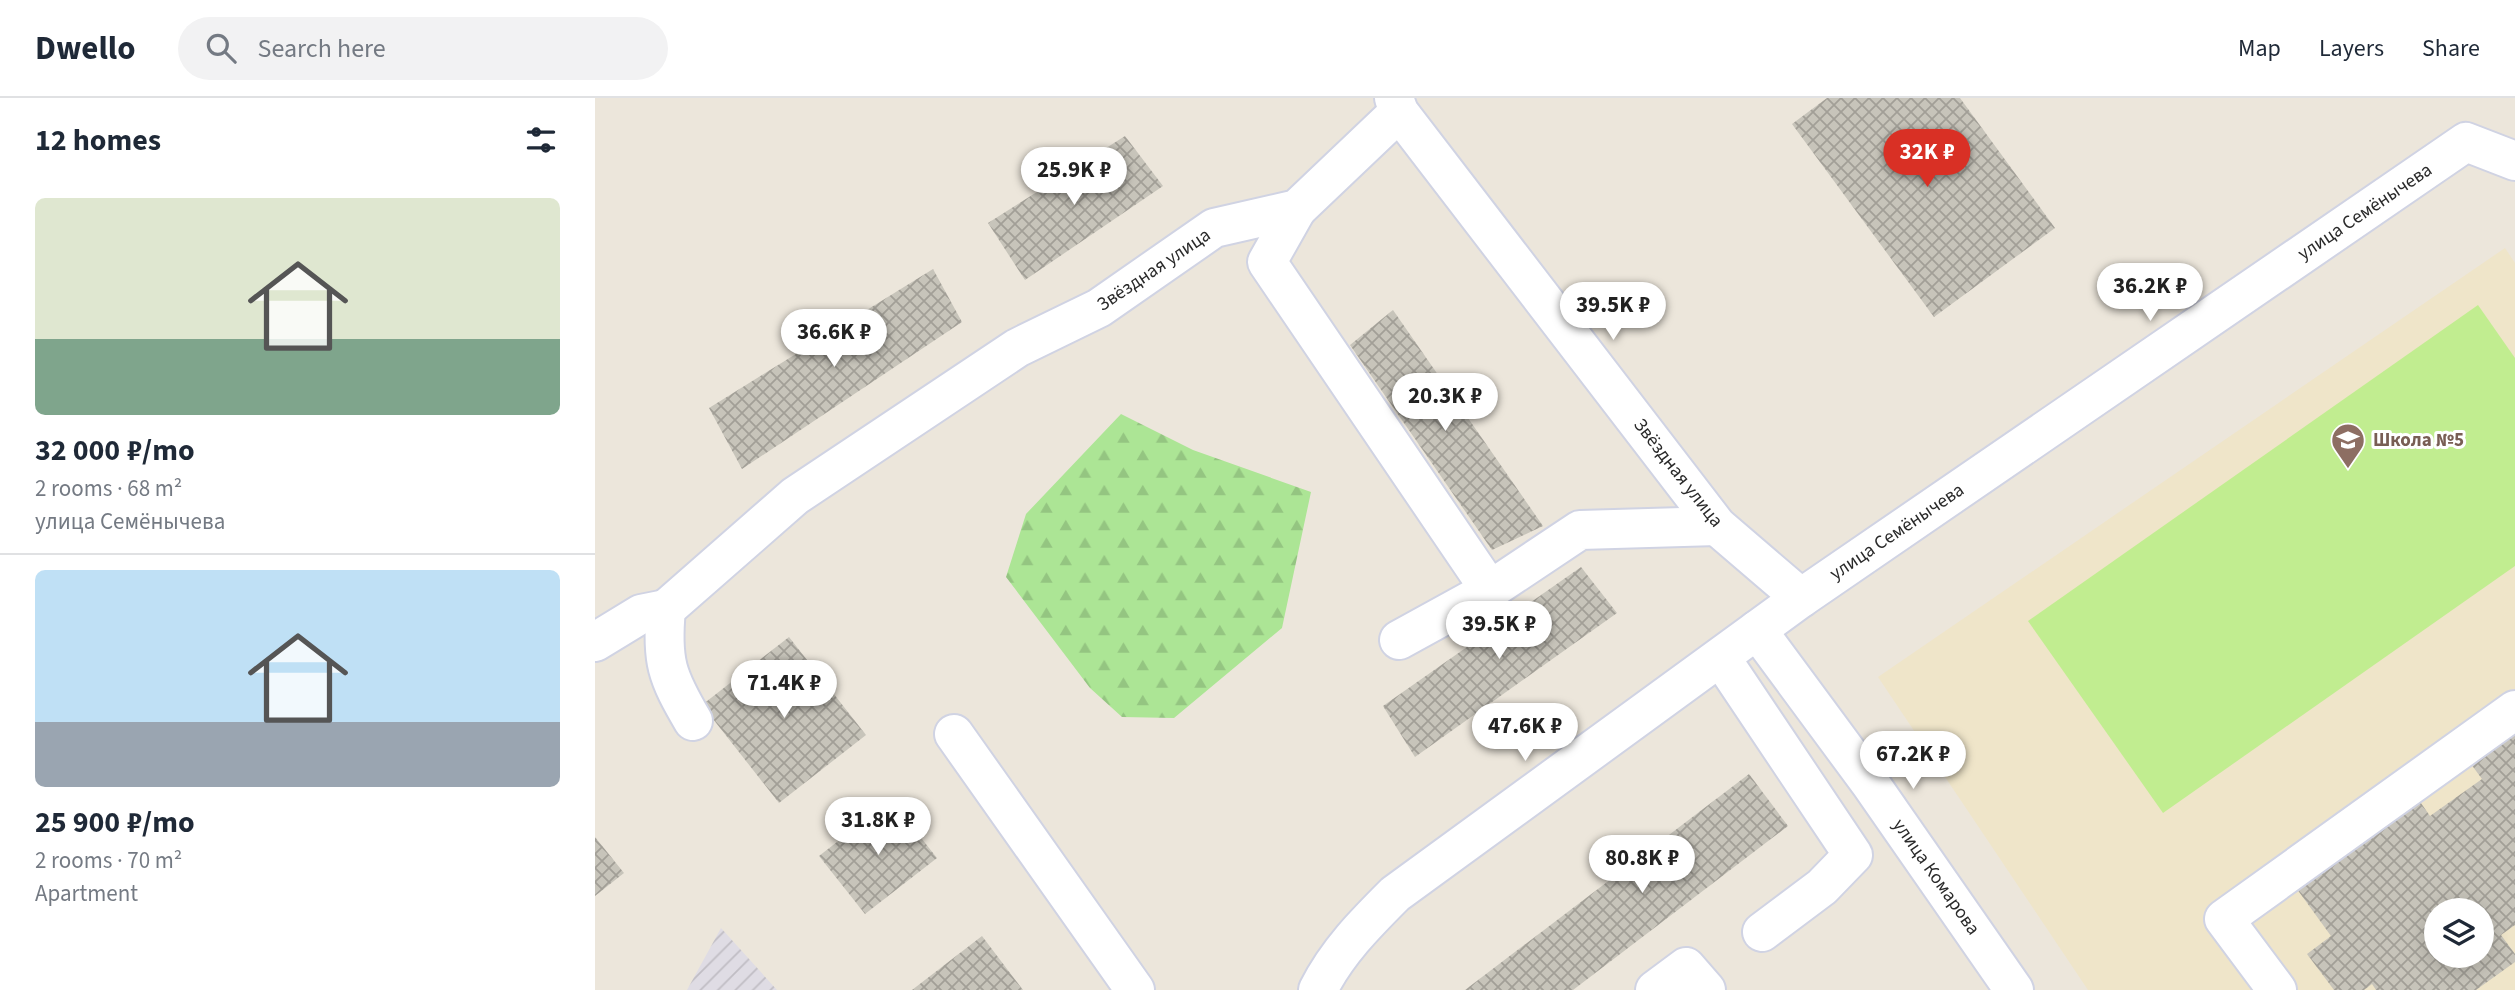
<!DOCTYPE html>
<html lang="en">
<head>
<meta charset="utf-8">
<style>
  :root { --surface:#fff; --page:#f2f2f3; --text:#1f2937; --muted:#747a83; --line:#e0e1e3; --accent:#d93025 }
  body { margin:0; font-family:"Source Sans 3",sans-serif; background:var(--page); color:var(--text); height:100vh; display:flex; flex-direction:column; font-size:26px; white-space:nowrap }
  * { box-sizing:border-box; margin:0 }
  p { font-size:23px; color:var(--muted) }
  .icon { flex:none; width:38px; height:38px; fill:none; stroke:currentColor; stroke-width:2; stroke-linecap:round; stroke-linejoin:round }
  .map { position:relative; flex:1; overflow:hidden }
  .panel { display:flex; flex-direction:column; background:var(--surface); width:595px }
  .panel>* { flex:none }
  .tools { position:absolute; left:1829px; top:800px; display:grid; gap:14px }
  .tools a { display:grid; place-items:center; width:70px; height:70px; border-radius:50%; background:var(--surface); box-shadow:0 4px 18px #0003; font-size:35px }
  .price { position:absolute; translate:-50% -60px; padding:0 16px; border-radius:24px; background:#fff; color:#222; font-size:23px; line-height:46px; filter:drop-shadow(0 2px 4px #0008) }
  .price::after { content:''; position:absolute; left:50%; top:42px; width:21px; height:16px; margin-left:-10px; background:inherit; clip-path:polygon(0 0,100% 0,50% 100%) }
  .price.current { background:var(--accent); color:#fff }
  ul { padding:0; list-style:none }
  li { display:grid; align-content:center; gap:14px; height:371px; padding:0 35px }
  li+li { border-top:2px solid var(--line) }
  li span { display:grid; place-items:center; height:217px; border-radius:10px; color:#555 }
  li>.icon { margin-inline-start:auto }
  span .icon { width:126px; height:126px; fill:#fffc; stroke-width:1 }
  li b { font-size:30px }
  h2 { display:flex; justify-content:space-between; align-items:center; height:84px; padding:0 35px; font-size:30px }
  header { display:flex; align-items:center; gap:42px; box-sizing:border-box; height:98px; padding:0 35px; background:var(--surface); border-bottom:2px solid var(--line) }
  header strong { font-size:33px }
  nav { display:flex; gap:38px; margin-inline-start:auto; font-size:24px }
  .search { width:490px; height:63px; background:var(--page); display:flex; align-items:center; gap:18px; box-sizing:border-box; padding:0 24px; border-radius:38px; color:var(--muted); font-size:26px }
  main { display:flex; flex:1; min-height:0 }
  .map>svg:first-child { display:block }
  .industrial { fill:url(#industrial-furrows) }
  .education { fill:#efe5c9; fill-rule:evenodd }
  .forest { fill:url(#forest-firs) }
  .pitch { fill:#c1ed90 }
  .building { fill:url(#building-cross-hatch); fill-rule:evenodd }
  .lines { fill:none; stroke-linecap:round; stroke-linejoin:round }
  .minor-casing { stroke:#d0d3e3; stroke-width:42 }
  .minor { stroke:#fff; stroke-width:38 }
  .labels { text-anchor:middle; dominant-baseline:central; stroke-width:6; stroke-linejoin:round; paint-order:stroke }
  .street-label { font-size:19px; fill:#2a2a2a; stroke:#fff }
  .education-label { font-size:19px; font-weight:bold; fill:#785e54; stroke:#fff; text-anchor:start }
</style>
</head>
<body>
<header>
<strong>Dwello</strong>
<div class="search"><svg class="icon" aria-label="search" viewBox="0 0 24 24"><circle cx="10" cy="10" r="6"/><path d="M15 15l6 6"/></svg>Search here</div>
<nav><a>Map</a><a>Layers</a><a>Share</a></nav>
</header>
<main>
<section class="panel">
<h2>12 homes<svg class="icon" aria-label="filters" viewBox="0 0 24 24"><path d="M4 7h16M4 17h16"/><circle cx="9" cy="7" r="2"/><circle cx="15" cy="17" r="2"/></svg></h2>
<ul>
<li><span style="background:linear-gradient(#dfe7d0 65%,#7fa58c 0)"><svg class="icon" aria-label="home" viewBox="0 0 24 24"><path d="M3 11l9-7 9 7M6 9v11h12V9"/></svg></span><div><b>32 000 ₽/mo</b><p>2 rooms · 68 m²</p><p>улица Семёнычева</p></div></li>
<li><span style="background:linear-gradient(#bfe0f5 70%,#9aa5b1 0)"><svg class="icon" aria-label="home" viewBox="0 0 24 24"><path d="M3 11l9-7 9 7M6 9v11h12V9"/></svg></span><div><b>25 900 ₽/mo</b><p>2 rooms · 70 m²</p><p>Apartment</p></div></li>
</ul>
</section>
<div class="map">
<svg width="1920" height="892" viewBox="0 0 1920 892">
  <defs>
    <pattern id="industrial-furrows" width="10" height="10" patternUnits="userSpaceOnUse" patternTransform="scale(1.75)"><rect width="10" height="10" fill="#dfdce4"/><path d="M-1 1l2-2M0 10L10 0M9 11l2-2" fill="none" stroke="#c0bdc4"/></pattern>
    <pattern id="forest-firs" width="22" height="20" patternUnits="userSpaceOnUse" patternTransform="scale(1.75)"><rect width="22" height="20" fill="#ace595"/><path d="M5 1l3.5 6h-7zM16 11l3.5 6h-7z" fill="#94c581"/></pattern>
    <pattern id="building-cross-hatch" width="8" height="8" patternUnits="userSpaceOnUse" patternTransform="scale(1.75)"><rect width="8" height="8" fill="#c7c4ba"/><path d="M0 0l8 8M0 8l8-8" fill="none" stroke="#a29f97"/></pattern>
  </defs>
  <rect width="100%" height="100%" fill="#ece6db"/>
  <path class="industrial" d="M126,830L182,892H92Z"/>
  <path class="education" d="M1910,150L1920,165V892H1493L1283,579ZM1841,812H1886V858H1841Z"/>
  <path class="forest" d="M526,316L598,352L716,394L687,530L579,620L527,619L495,590L411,479L431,416Z"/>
  <path class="pitch" d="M1883,207L1920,260V468L1568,715L1433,523Z"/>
  <g class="building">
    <path d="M1232,0H1365L1460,130L1339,219L1197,26Z"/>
    <path d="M530,38L568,88L430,182L393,125Z"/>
    <path d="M338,171L367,224L147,371L114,310Z"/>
    <path d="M798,212L948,428L897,452L755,247Z"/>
    <path d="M986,469L1022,515L820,659L788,608Z"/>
    <path d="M194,539L271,637L184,705L107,607Z"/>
    <path d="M1920,621V827L1906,837L1920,856V864L1881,892H1781L1777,886L1769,892H1739L1712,856L1736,838L1699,787L1821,698L1835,718L1887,681L1870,658ZM1841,812H1886V858H1841Z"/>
    <path d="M1154,676L1193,728L978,892H870Z"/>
    <path d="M296,702L342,760L270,816L224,758Z"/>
    <path d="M0,739L29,775L0,798Z"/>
    <path d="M387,838L428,892H317Z"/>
  </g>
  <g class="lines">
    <g class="minor-casing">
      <g id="minor">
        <path d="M799,0L804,14L1122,428L1206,500"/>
        <path d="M702,111L672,164L895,492"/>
        <path d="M71,511L200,398L422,250L504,210L619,130L702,111L804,14"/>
        <path d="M71,511C66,563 72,579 98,623"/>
        <path d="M1162,532L1275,685L1419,892"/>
        <path d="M804,542L895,492L985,432L1122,428"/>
        <path d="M0,544L46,516L71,511"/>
        <path d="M1126,560L1258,757L1227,789L1167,834"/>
        <path d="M359,636L540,892"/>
        <path d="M723,892C742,854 770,826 800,796L1206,500L1871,44L1920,63"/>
        <path d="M1060,892L1091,869L1111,892"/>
        <path d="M1682,892L1629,821L1920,612"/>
      </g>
    </g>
    <use href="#minor" class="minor"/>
  </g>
  <defs>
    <g id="school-pin" transform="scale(1.75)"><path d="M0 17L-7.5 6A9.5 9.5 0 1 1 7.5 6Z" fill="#8d6e63" stroke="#fff"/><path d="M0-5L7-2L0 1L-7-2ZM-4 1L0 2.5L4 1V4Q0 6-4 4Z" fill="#fff"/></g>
  </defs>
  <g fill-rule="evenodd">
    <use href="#school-pin" x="1753" y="342"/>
  </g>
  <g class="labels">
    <g class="street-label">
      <text transform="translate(1770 114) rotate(-34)">улица Семёнычева</text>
      <text transform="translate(559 172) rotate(-34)">Звёздная улица</text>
      <text transform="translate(1083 375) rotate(52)">Звёздная улица</text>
      <text transform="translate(1302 434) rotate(-34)">улица Семёнычева</text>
      <text transform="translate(1341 779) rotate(55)">улица Комарова</text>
    </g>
    <g class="education-label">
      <text x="1778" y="342">Школа №5</text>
    </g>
  </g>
</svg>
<div class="tools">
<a><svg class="icon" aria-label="layers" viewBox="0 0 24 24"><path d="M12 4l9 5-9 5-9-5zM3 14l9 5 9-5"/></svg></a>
</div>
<b class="price current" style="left:1332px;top:91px">32K ₽</b>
<b class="price" style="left:479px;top:109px">25.9K ₽</b>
<b class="price" style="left:1555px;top:225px">36.2K ₽</b>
<b class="price" style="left:1018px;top:244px">39.5K ₽</b>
<b class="price" style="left:239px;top:271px">36.6K ₽</b>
<b class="price" style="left:850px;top:335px">20.3K ₽</b>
<b class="price" style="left:904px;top:563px">39.5K ₽</b>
<b class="price" style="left:189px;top:622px">71.4K ₽</b>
<b class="price" style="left:930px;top:665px">47.6K ₽</b>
<b class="price" style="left:1318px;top:693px">67.2K ₽</b>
<b class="price" style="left:283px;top:759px">31.8K ₽</b>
<b class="price" style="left:1047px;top:797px">80.8K ₽</b>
</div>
</main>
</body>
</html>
